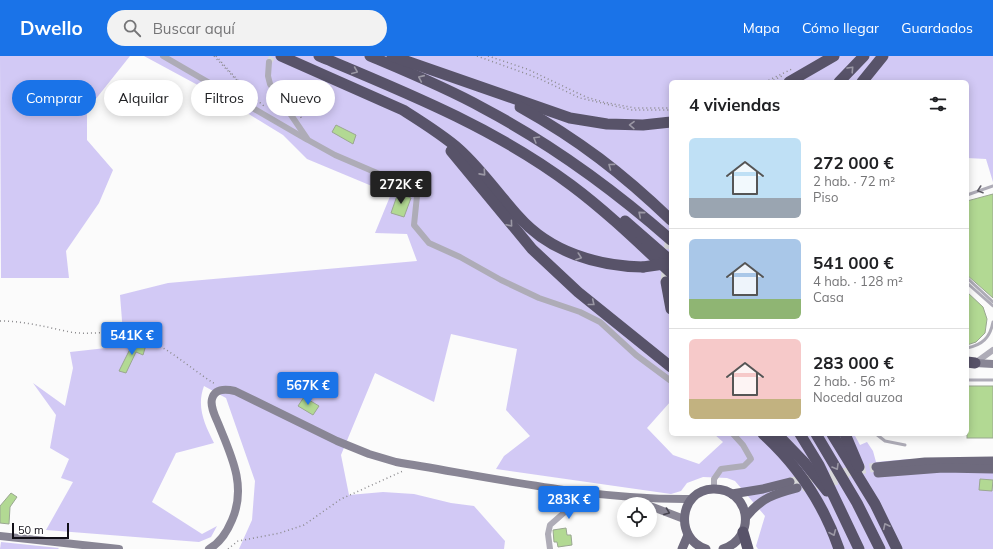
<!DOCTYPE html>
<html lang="es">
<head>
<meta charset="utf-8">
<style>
  :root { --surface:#fff; --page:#f2f2f2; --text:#202124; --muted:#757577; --line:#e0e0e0; --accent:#1a73e8 }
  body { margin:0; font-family:Mulish,sans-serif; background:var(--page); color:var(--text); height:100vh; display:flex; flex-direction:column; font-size:15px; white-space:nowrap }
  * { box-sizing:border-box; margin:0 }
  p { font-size:13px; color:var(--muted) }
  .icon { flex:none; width:22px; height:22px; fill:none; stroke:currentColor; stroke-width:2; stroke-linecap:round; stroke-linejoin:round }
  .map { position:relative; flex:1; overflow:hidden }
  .drawer { position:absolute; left:669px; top:24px; width:300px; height:356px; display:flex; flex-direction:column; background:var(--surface); border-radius:6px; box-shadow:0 2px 10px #0003 }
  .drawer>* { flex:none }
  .banner { position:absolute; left:12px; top:24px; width:380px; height:36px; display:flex; gap:8px }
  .buttons { position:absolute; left:617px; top:441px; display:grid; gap:8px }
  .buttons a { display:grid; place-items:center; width:40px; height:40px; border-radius:50%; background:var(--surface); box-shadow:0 2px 10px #0003; font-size:20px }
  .scale { position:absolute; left:12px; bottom:10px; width:57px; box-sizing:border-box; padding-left:4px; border:2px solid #110f17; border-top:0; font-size:11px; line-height:14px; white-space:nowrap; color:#110f17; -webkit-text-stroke:3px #fff; paint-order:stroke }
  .price { position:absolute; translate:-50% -34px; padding:0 9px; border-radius:4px; background:var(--accent); color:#fff; font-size:13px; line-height:26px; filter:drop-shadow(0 1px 2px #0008) }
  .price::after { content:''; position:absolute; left:50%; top:24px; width:12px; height:9px; margin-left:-6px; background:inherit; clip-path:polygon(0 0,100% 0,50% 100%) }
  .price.active { background:#222; color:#fff }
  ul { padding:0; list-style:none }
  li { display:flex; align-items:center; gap:12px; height:100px; padding:0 20px }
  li+li { border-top:1px solid var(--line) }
  li span { display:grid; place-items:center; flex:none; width:112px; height:80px; border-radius:6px; color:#555 }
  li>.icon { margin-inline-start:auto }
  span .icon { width:48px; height:48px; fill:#fffc; stroke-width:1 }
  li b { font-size:17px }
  h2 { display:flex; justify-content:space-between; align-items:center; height:48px; padding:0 20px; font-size:17px }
  .tag { padding:0 14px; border-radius:18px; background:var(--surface); box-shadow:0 2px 10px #0003; font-size:14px; line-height:36px }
  .tag.active { background:var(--accent); color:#fff }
  header { display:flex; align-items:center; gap:24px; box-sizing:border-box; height:56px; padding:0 20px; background:var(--accent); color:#fff }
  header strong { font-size:19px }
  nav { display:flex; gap:22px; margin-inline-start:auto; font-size:14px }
  .search { width:280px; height:36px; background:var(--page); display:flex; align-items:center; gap:10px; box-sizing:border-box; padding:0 14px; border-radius:22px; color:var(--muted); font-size:15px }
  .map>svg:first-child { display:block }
  .green { fill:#d2c9f5 }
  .building { fill:#b2d993; stroke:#9aa791 }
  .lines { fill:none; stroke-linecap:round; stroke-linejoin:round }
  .street-tunnel { stroke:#d8d8d9; stroke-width:6; stroke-dasharray:6 3; stroke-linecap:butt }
  .primary-tunnel { stroke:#d8d8d9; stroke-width:9; stroke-dasharray:9 4.5; stroke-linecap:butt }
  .highway-tunnel { stroke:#d8d8d9; stroke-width:11; stroke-dasharray:11 5.5; stroke-linecap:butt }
  .path { stroke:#8b8a8d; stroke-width:1.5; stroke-dasharray:1 3; stroke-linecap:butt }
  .lane { stroke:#aeacb7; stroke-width:3 }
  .street { stroke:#aeacb7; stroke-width:6 }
  .secondary { stroke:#898695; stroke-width:8 }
  .primary { stroke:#6e6a7d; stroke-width:9 }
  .highway { stroke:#585369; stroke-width:11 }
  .highway-bridge { stroke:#585369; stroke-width:11 }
  .oneway { stroke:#9b98a5 }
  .oneway2 { stroke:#605e67 }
  .oneway3 { stroke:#474550 }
</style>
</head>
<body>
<header>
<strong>Dwello</strong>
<div class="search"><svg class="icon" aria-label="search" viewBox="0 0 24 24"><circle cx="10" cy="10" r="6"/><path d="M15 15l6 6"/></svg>Buscar aquí</div>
<nav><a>Mapa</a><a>Cómo llegar</a><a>Guardados</a></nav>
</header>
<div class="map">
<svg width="993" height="493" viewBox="0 0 993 493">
  <rect width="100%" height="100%" fill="#fbfbfb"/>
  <g class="green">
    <path d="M0,0H130L87,54V84L113,114L99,147L66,195L69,222H1Z"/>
    <path d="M144,0H993V126L986,103L967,102V26H671V345L647,372L673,399L699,408L723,386L714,378H854L860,389L867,386L873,395L876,406L909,403H993V493H758L756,490L765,460L735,425L727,422L703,421L687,427L681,435L671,438L496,413L504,400L530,380L506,354L517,293L451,278L434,346L375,317L341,399L349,439L383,436L414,438L451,447L474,450L505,485L504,493H239L252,464L255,425L226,342L204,330C196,351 205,369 214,387L176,397L152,446L202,478L217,470L211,481L199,486L46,474L73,426L61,422L69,403L50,392L56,359L33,327L65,350L73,312L70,296L124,290L120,239L168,227L417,205L407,178L375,177L391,138L307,103L283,79L231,47Z"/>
    <path d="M1,486L59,492L58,493H0Z"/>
  </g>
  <g class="building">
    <path d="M336,69L356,79L353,88L332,76Z"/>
    <path d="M398,137L411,142L404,161L391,157Z"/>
    <path d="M993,138V242L967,219V145Z"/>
    <path d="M967,236L983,251L987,263L985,277L976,286L967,289Z"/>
    <path d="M136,286L146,289L143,299L136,296L126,317L119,315L130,293H133Z"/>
    <rect x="967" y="330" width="26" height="52"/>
    <path d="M304,341L319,350L313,359L298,350Z"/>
    <path d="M980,423L993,424L992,435L979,434Z"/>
    <path d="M11,437L17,441L10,451L9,468L0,467V450Z"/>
    <path d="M566,472L567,479H571L572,489L558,491L557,486H554L553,474Z"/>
  </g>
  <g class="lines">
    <path class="street-tunnel" d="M269,6L273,0"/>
    <g class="primary-tunnel">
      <path d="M790,426L876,411"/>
      <path d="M802,431L849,422"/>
    </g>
    <path class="highway-tunnel" d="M666,226L671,179"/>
    <g class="path">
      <path d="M214,0L257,46"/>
      <path d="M216,0L251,39L265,51"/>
      <path d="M477,0L538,22L580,42L632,54H671"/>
      <path d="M488,0L527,13L586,41L603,46L635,52H671"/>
      <path d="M765,26L792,13"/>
      <path d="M770,26L782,20"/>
      <path d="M294,51L302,63"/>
      <path d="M0,265C24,265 46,271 70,276C88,279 106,275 125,277C156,280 189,312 215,328"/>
      <path d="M228,493L238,485L280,477L304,469L341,443L403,415"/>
    </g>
    <g class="lane">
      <path d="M967,139L993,130"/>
      <path d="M967,222L993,246"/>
      <path d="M967,227L993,250"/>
      <path d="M967,292C982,289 990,282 993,266"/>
      <path d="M967,324H993"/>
      <path d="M876,378L885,385L905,389"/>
    </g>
    <g class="street">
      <path d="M163,0L306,83"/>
      <path d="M269,6L268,20L270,28L308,84L335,99L384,120L406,124L414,126L418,130L414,169L429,187L460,201L501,224L539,242L580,256L600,266L636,299L671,325"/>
      <path d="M975,307L993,294"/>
      <path d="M714,433V423L721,413L744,410L751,403L743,389L733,378"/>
      <path d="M550,493L548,478L550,469L574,448L581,436"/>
    </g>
    <g class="secondary">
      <path d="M975,307L993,308"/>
      <path d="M650,450L684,463"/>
      <path d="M0,480L119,493"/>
      <path d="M209,493C220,487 227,476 232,464C247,430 231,399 218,367C215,360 210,350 212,343C215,332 226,333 235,335L337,385L369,398L396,406C494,422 592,444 691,443"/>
    </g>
    <g class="primary">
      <path d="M876,411L925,406L993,405"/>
      <path d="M878,417L943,412L993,413"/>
      <path d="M732,438L763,433L790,426"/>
      <path d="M746,461C761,442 774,438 797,432"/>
      <path d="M682,493L688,479"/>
      <path d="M706,493C674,483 679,434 713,433C750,432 758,481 723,493"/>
    </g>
    <g class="highway">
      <path d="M281,0L403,54C422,66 443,79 460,94C482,114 499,139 519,161C550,196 597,210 643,211"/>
      <path d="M319,0C405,36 495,72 571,129C606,155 639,187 671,217"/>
      <path d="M370,0C408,16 447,32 483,52C551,88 613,133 671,184"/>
      <path d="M392,0L570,62L607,68L643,69L671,66"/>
      <path d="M789,26L834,0"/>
      <path d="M839,26L864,0"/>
      <path d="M862,26L883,0"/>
      <path d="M520,51C579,84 622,117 671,164"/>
      <path d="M451,95L532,193L578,236L671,311"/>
      <path d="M625,165L671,205"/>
      <path d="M666,226L671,253"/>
      <path d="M967,306L975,307"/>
      <path d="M763,378C798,410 824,449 839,493"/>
      <path d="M777,378L804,406L827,435"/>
      <path d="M800,378L819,409L859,493"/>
      <path d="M816,378L857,447L880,493"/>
      <path d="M832,378L875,448L897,493"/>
      <path d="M845,378L859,411"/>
      <path d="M743,476L748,493"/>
    </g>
    <path class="highway-bridge" d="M643,211L671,207"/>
  </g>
  <defs><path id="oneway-chevron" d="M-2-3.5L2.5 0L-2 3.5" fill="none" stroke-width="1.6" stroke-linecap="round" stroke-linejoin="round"/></defs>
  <g class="oneway">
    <use href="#oneway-chevron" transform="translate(851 13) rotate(-47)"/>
    <use href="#oneway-chevron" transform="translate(355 15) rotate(23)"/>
    <use href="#oneway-chevron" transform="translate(421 22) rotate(-156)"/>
    <use href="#oneway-chevron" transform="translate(632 69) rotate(-179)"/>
    <use href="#oneway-chevron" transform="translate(536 83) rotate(-149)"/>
    <use href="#oneway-chevron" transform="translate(611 110) rotate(-143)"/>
    <use href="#oneway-chevron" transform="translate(483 117) rotate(48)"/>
    <use href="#oneway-chevron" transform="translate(641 158) rotate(-140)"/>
    <use href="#oneway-chevron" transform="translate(510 168) rotate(50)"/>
    <use href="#oneway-chevron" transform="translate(579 201) rotate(19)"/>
    <use href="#oneway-chevron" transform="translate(592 247) rotate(39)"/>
    <use href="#oneway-chevron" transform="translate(836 411) rotate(60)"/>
    <use href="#oneway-chevron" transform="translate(886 470) rotate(-116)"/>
    <use href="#oneway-chevron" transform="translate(833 477) rotate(67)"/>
  </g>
  <use class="oneway2" href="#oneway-chevron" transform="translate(980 134) rotate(161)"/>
  <use class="oneway3" href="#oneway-chevron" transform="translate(667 456) rotate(21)"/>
</svg>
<div class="buttons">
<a><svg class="icon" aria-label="locate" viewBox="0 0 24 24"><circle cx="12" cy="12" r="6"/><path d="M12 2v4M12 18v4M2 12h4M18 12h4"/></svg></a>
</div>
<div class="scale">50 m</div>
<b class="price active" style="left:401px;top:149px">272K €</b>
<b class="price" style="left:132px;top:300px">541K €</b>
<b class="price" style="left:308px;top:350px">567K €</b>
<b class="price" style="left:569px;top:464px">283K €</b>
<div class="banner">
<a class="tag active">Comprar</a>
<a class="tag">Alquilar</a>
<a class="tag">Filtros</a>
<a class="tag">Nuevo</a>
</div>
<section class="drawer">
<h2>4 viviendas<svg class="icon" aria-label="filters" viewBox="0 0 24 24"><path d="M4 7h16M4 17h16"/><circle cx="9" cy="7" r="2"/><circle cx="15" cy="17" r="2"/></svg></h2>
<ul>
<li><span style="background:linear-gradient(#bfe0f5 75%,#9aa5b1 0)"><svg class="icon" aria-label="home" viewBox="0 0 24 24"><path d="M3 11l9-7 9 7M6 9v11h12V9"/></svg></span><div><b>272 000 €</b><p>2 hab. · 72 m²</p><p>Piso</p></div></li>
<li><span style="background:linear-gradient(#a9c7e8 75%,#8fb573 0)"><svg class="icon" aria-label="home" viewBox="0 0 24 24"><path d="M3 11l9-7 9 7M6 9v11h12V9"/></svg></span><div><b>541 000 €</b><p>4 hab. · 128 m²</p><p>Casa</p></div></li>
<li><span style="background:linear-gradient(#f6c9c9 75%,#c2b280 0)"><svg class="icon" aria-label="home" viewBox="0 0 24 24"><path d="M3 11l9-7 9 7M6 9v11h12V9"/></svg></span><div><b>283 000 €</b><p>2 hab. · 56 m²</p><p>Nocedal auzoa</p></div></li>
</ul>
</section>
</div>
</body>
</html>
